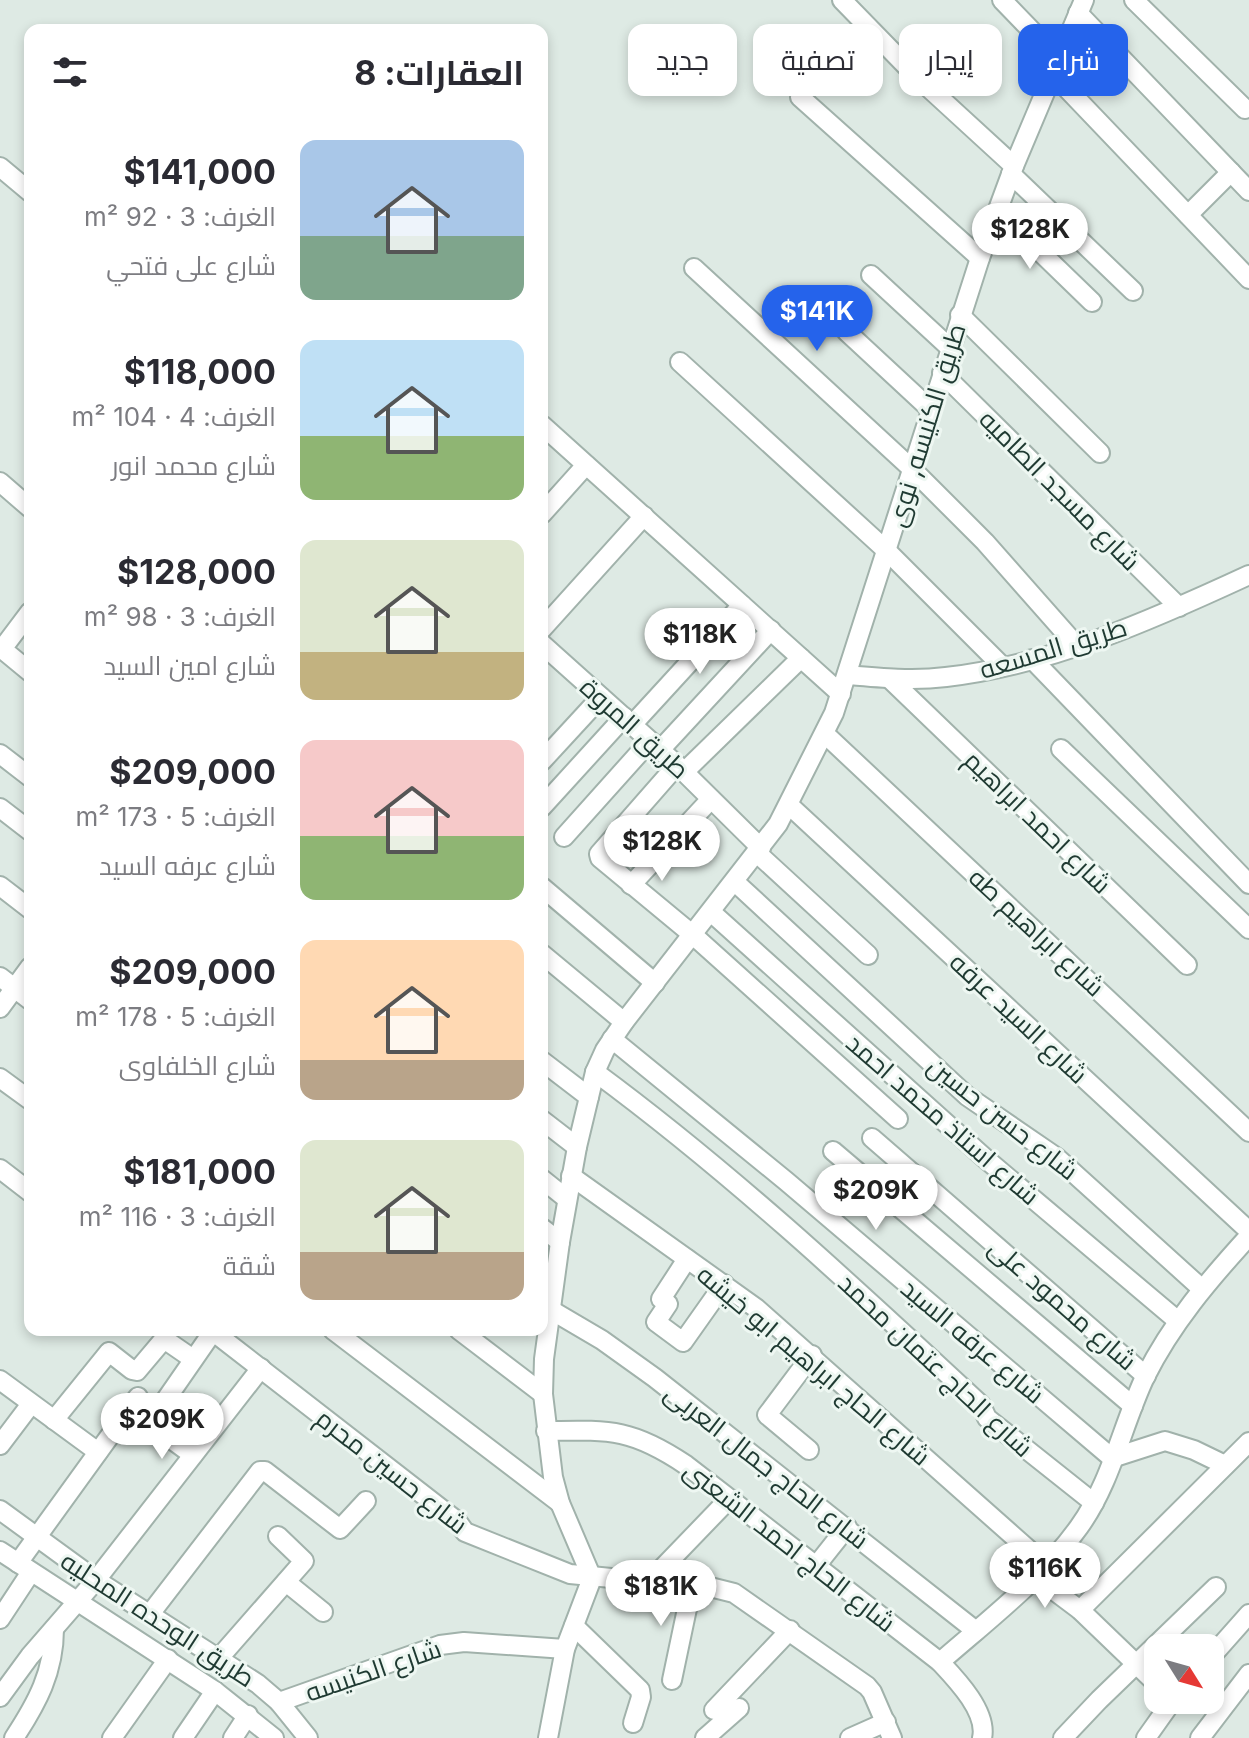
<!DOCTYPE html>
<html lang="ar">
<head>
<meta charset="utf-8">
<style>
  :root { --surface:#fff; --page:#f7f7f7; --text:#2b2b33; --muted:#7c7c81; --accent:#2563eb }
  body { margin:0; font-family:Inter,Cairo,sans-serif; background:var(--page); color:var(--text); direction:rtl; height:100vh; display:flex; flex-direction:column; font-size:30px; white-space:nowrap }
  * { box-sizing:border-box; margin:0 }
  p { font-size:26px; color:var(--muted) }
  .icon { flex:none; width:44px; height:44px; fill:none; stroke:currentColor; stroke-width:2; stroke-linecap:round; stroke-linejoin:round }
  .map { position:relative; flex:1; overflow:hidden; direction:ltr }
  .panel { position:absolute; left:24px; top:24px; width:524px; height:1312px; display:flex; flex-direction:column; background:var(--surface); border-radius:16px; box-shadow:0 4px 12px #0003; direction:rtl }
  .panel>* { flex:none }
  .banner { position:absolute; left:572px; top:24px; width:556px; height:72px; direction:rtl; display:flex; gap:16px }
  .needle { width:52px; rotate:127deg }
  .fabs { position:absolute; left:1144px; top:1634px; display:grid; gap:16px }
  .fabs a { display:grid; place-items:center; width:80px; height:80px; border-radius:16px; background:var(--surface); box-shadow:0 4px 12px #0003; font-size:40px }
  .price { position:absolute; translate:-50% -68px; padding:0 18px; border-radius:28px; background:#fff; color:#222; font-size:26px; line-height:52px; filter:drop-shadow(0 2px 4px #0008) }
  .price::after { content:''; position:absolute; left:50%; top:48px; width:24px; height:18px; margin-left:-12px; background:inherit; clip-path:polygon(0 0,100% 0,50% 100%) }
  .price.current { background:var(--accent); color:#fff }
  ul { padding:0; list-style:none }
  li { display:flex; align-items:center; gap:24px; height:200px; padding:0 24px }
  li span { display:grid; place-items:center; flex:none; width:224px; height:160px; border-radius:16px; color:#555 }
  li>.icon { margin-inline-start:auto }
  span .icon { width:96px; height:96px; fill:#fffc; stroke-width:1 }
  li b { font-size:34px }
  h2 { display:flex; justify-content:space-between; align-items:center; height:96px; padding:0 24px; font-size:34px }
  .pill { padding:0 28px; border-radius:16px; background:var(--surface); box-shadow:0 4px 12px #0003; font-size:28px; line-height:72px }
  .pill.current { background:var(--accent); color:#fff }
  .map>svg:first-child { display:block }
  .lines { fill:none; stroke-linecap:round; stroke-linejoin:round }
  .minor-casing { stroke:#a1b2ab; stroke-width:22 }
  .minor { stroke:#fff; stroke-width:18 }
  .labels { text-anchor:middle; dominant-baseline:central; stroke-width:6; stroke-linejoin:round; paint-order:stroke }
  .street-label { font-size:26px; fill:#1f3a32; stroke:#eef7f2 }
</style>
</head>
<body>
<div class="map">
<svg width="1249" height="1738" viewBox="0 0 1249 1738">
  <rect width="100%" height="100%" fill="#deeae4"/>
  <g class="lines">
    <g class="minor-casing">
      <g id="minor">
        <path d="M842,0L918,78L1014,166"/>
        <path d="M1002,0L1058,58"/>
        <path d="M1134,0L1245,109"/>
        <path d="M1078,13L1249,191"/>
        <path d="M1052,73L1249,279"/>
        <path d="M800,97L980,258"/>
        <path d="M0,167L30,192"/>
        <path d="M1011,174L1133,291"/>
        <path d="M998,211L1092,302"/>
        <path d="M1188,215L1231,172"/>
        <path d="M694,268L911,468L985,542L1076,645"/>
        <path d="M871,275L950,348"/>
        <path d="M960,315L1100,453"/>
        <path d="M847,332L930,409"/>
        <path d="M680,362L887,551L1002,666"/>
        <path d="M942,373L1179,607"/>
        <path d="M542,425L841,694"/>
        <path d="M0,482L30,508"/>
        <path d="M542,514L586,465"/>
        <path d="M30,612L2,649L30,672"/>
        <path d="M542,629L644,516"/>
        <path d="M542,644L677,765L761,848"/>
        <path d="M1032,659L1249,884"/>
        <path d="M848,675C881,678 913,681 946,677C1051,665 1154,619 1249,575"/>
        <path d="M890,679L1187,965"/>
        <path d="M632,725L742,605"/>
        <path d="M825,734L1249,1132"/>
        <path d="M1061,749L1249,929"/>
        <path d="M660,750L771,630"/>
        <path d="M0,754L30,777"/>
        <path d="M542,761L601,697"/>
        <path d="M677,765L599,854L600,858L693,935L898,1119"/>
        <path d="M684,772L801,658"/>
        <path d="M789,805L1249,1231"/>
        <path d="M542,807L624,717"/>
        <path d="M0,808L30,831"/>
        <path d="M564,837L650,741"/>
        <path d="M757,853L868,955"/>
        <path d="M735,882L967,1096L1056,1157L1201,1288"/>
        <path d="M631,885L711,799"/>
        <path d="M0,886L30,909"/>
        <path d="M542,887L655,983"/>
        <path d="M711,912L987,1160L1178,1321"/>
        <path d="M542,954L624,1022"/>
        <path d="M0,977L30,1000"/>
        <path d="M0,1008L30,967"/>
        <path d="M612,1039L786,1181L1112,1458L1165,1441L1194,1450L1225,1465"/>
        <path d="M542,1061L589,1097"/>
        <path d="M595,1072C732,1173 857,1290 981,1405L987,1418L1094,1503"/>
        <path d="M0,1078L30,1100"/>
        <path d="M542,1120L577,1147"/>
        <path d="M872,1138L1146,1376"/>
        <path d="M833,1151L1133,1406"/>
        <path d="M0,1169L30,1192"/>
        <path d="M571,1176L756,1308L1047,1566"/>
        <path d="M542,1179L567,1199"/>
        <path d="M542,1228L560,1242"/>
        <path d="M687,1259L661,1299L668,1304L656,1322L683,1342L724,1284"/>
        <path d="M551,1310L602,1340L655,1378L976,1631"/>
        <path d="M211,1330L457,1521L465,1532L570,1574L714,1588L734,1593L867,1686L872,1692L892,1738"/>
        <path d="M333,1330L560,1503"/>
        <path d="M459,1330L543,1394"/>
        <path d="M0,1380L98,1452"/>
        <path d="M54,1420L109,1352L132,1370L137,1371L164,1339L193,1359"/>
        <path d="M546,1431C609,1430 631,1428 686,1465L940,1662C956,1679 988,1712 982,1738"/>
        <path d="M0,1445L31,1404"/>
        <path d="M809,1450L767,1415L812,1355"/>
        <path d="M193,1455L152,1425L151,1421L214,1330"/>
        <path d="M0,1510L96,1580L258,1684L279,1702L308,1738"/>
        <path d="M0,1551L215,1691L274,1738"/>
        <path d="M18,1563L138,1397"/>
        <path d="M816,1566L847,1527"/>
        <path d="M1036,1577L1080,1610L1158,1685"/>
        <path d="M286,1582L323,1612"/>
        <path d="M649,1582L729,1499"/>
        <path d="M1080,1610L1249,1442"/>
        <path d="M150,1614L260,1471H265L340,1529L366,1501"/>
        <path d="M0,1619L31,1572"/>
        <path d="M574,1626L640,1690L641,1697L633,1723"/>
        <path d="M219,1658L304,1561L278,1536"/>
        <path d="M1210,1658L1249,1614"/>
        <path d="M940,1662C988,1620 1041,1580 1079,1527C1111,1483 1122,1426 1145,1377C1172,1323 1209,1280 1249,1236"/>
        <path d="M672,1680L692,1585"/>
        <path d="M0,1697L30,1656L96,1580L261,1368"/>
        <path d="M279,1702L440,1645L464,1642L565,1649"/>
        <path d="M714,1710L790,1630"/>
        <path d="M14,1738C37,1703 54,1672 54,1629"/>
        <path d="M112,1738L168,1659"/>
        <path d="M183,1738L215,1691"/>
        <path d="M233,1738L248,1715"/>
        <path d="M548,1738L565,1649L592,1578L560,1503L553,1477L543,1394L544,1359L560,1242L577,1147L595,1072L605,1050L624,1022L778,824L834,713L980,258L1014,166L1084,0"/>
        <path d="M705,1738L739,1708"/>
        <path d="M850,1738L886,1722"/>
        <path d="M1063,1738L1099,1700L1216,1587"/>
        <path d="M1146,1738L1173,1700"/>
        <path d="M1200,1738L1249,1674"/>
      </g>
    </g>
    <use href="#minor" class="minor"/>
  </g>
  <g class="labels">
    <g class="street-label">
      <text transform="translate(926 425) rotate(-73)">طريق الكنيسه, نوى</text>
      <text transform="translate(1060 490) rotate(45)">شارع مسجد الطاميه</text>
      <text transform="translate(1053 648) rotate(-17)">طريق المسعه</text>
      <text transform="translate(635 728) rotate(42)">طريق المروة</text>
      <text transform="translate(1038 822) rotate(44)">شارع احمد ابراهيم</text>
      <text transform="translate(1037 932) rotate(43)">شارع ابراهيم طه</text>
      <text transform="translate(1019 1018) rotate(43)">شارع السيد عرفه</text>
      <text transform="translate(1003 1118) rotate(38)">شارع حسن حسين</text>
      <text transform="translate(943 1119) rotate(41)">شارع استاذ محمد احمد</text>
      <text transform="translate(1063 1304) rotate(41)">شارع محمود على</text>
      <text transform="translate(973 1341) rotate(40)">شارع عرفه السيد</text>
      <text transform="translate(814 1365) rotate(40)">شارع الحاج ابراهيم ابو خيشه</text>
      <text transform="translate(936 1365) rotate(43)">شارع الحاج عتمان محمد</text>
      <text transform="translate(767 1466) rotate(38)">شارع الحاج جمال العربى</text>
      <text transform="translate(392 1471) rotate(38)">شارع حسين محرم</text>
      <text transform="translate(790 1546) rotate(38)">شارع الحاج احمد الشعنى</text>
      <text transform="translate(158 1619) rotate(33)">طريق الوحده المحليه</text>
      <text transform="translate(373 1670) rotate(-19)">شارع الكنيسه</text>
    </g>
  </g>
</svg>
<div class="fabs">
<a><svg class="needle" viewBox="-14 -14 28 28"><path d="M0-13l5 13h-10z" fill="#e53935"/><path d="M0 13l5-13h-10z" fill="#7c7c81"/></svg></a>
</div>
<b class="price" style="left:1030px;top:271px">$128K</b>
<b class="price current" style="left:817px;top:353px">$141K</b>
<b class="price" style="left:700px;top:676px">$118K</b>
<b class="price" style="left:662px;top:883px">$128K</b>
<b class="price" style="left:876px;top:1232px">$209K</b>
<b class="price" style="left:162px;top:1461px">$209K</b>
<b class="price" style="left:1045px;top:1610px">$116K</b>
<b class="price" style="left:661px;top:1628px">$181K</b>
<div class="banner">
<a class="pill current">شراء</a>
<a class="pill">إيجار</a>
<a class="pill">تصفية</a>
<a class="pill">جديد</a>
</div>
<section class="panel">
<h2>العقارات: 8<svg class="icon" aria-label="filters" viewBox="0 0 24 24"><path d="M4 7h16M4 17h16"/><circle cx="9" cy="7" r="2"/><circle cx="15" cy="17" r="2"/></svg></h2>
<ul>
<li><span style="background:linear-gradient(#a9c7e8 60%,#7fa58c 0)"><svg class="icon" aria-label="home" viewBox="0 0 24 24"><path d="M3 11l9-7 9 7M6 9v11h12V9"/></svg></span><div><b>$141,000</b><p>الغرف: 3 · 92 m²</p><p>شارع على فتحي</p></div></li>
<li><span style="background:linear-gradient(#bfe0f5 60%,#8fb573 0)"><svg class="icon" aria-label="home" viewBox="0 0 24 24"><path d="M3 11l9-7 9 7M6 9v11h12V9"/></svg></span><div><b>$118,000</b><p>الغرف: 4 · 104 m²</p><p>شارع محمد انور</p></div></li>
<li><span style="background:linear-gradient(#dfe7d0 70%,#c2b280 0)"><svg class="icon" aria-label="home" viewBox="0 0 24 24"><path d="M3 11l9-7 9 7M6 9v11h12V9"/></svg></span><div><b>$128,000</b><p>الغرف: 3 · 98 m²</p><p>شارع امين السيد</p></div></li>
<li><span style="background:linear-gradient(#f6c9c9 60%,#8fb573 0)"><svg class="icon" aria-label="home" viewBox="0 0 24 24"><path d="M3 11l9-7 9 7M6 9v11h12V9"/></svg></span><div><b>$209,000</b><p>الغرف: 5 · 173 m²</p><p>شارع عرفه السيد</p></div></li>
<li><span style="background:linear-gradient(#ffd9b3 75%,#b9a48a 0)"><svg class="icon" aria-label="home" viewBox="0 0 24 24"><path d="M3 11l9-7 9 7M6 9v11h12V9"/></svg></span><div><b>$209,000</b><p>الغرف: 5 · 178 m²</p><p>شارع الخلفاوى</p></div></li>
<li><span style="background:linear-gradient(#dfe7d0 70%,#b9a48a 0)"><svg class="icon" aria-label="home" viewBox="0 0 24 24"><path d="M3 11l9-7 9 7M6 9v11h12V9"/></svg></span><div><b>$181,000</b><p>الغرف: 3 · 116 m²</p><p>شقة</p></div></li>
</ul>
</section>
</div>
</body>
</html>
